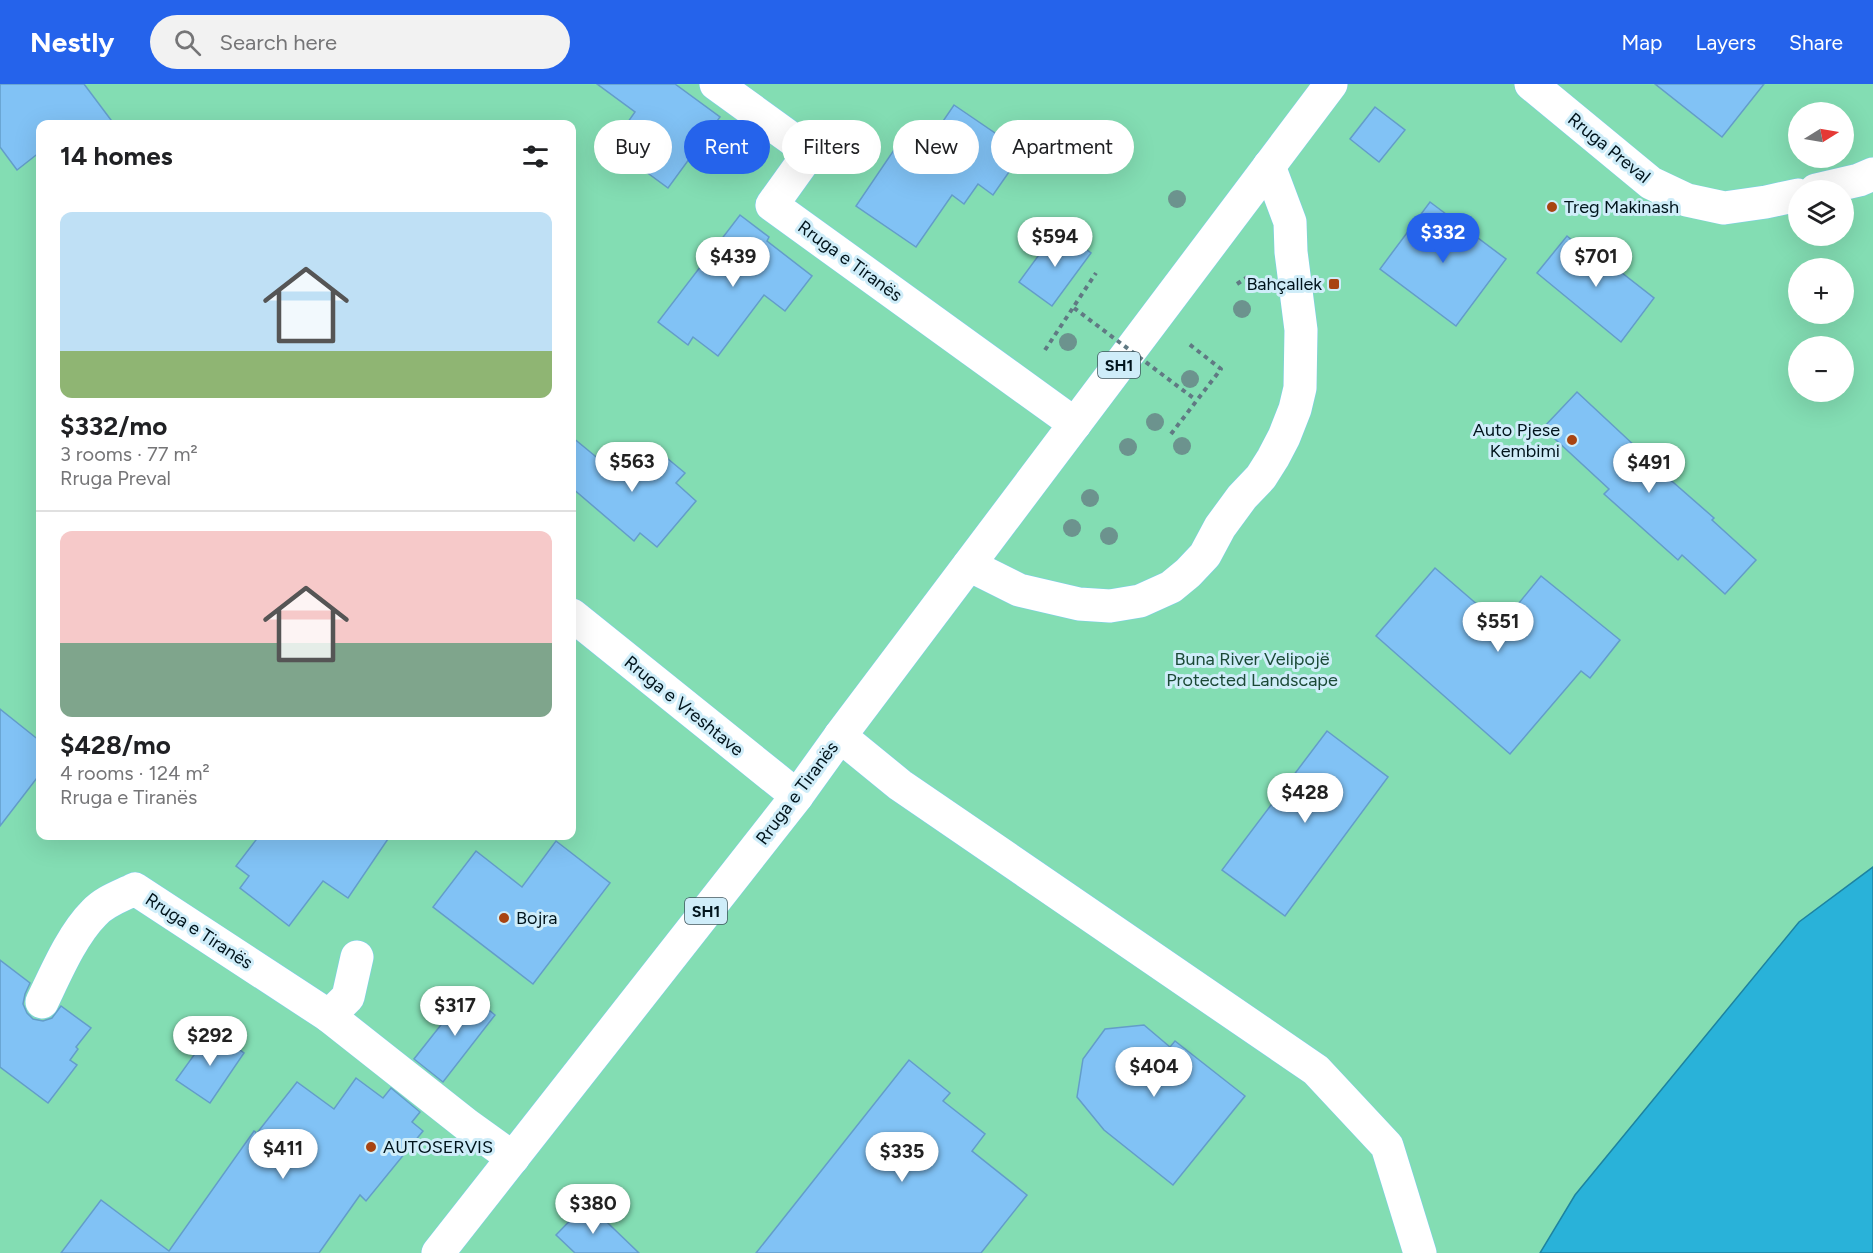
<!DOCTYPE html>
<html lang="en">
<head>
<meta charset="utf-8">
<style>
  :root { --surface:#fff; --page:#f2f2f2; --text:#202124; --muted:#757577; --line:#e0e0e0; --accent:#2563eb }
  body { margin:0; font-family:Figtree,sans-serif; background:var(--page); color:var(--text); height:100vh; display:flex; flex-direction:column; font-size:22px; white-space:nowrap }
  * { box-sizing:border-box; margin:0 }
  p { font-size:20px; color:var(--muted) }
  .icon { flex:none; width:33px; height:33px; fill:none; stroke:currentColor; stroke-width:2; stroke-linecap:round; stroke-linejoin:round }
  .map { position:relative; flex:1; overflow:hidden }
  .details { position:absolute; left:36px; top:36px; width:540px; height:720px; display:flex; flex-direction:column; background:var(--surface); border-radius:12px; box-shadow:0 6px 24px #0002 }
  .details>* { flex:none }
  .hud { position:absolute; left:594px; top:36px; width:570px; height:54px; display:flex; gap:12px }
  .needle { width:39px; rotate:79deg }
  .tools { position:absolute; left:1788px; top:18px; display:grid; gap:12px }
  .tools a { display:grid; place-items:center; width:66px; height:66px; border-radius:50%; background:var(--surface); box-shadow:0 6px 24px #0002; font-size:30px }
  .price { position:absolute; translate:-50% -51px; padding:0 14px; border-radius:21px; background:#fff; color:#222; font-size:20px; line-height:39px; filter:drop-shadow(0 2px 3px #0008) }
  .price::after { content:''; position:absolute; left:50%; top:36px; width:18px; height:14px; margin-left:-9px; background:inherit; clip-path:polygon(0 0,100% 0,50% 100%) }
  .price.current { background:var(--accent); color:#fff }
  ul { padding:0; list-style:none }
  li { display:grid; align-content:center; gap:12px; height:318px; padding:0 24px }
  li+li { border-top:2px solid var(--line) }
  li span { display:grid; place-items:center; height:186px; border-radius:12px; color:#555 }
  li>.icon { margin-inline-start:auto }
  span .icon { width:108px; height:108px; fill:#fffc; stroke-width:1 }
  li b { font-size:26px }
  h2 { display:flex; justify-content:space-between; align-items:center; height:72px; padding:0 24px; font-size:26px }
  .pill { padding:0 21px; border-radius:27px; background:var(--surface); box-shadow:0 6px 24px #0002; font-size:21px; line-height:54px }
  .pill.current { background:var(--accent); color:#fff }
  header { display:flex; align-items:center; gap:36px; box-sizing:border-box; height:84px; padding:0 30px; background:var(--accent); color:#fff }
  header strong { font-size:28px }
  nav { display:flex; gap:33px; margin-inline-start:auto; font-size:21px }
  .search { width:420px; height:54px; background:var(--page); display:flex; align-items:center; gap:15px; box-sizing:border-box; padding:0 21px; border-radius:33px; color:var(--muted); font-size:22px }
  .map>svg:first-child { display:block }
  .green { fill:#83ddb3; fill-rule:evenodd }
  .water { fill:#29b2d9; stroke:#1d83a0; stroke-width:1.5 }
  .building { fill:#81c2f5; stroke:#639dc9; stroke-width:1.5 }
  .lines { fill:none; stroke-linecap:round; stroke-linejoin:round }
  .minor-casing { stroke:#7cceea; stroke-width:34 }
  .major-casing { stroke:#7cceea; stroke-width:34 }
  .path { stroke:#607983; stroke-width:4; stroke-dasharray:4.5 4.5; stroke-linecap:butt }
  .minor { stroke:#fff; stroke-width:33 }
  .major { stroke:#fff; stroke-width:33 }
  .path-bridge { stroke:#607983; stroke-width:4; stroke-dasharray:4.5 4.5; stroke-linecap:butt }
  .tree { fill:#6c938e }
  .poi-dot { fill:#a84411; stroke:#cfedf9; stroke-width:2 }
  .labels { text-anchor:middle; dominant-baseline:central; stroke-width:6; stroke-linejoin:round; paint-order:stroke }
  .shield { fill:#cfedf9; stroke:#3e555e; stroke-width:1.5 }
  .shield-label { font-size:16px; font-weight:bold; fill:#00141c }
  .street-label { font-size:18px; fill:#00141c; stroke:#cfedf9 }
  .poi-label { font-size:18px; fill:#00141c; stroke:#cfedf9; text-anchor:start }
  .park-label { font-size:18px; fill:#1b4936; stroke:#cfedf9 }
</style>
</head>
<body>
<header>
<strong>Nestly</strong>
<div class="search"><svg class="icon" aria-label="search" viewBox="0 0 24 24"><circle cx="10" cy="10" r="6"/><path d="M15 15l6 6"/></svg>Search here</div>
<nav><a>Map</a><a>Layers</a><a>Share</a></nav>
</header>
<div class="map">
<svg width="1873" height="1169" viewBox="0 0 1873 1169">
  <rect width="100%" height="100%" fill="#cfedf9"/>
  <path class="green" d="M0,0H1873V1169H0ZM1798,28H1844V74H1798ZM40,40H572V752H40ZM1798,106H1844V152H1798ZM1798,184H1844V230H1798ZM1798,262H1844V308H1798Z"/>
  <path class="water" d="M1873,783V1169H1540L1575,1111L1799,838Z"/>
  <g class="building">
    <path d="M0,0H84L114,40H40V68L17,86L0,63Z"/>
    <path d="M597,0H675L720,33L668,104L611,62L635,28Z"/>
    <path d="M1655,0H1764L1722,53Z"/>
    <path d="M954,21L1023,68L993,111L978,100L964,120L952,111L916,163L856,122L898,60L918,74Z"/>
    <path d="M1375,23L1405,46L1379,78L1350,55Z"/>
    <path d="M1430,118L1506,175L1456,242L1380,185Z"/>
    <path d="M740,131L769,153L767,157L812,192L785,227L764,211L718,272L693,253L688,261L658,238Z"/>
    <path d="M1058,145L1091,169L1052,222L1019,198Z"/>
    <path d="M1567,152L1604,183L1608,178L1654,214L1621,258L1537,189Z"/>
    <path d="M1577,308L1651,377L1650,378L1714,434L1712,436L1756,476L1725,510L1682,471L1678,476L1604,410L1609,405L1543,344Z"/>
    <path d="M572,353L606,381L615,370L637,388L656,365L685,389L676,399L696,417L657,463L640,449L634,457L572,404Z"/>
    <path d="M1435,484L1501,541L1541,492L1620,556L1590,594L1581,587L1510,670L1376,552Z"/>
    <path d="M0,625L40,657V690L0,742Z"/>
    <path d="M1327,647L1388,693L1285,832L1222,786Z"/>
    <path d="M259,752H390L348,814L323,797L289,842L240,804L249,792L236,782Z"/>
    <path d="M556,757L610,799L533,900L433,823L476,767L522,803Z"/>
    <path d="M0,876L30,899L25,910L23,920L27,929L33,935L43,937L52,934L61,922L91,944L76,963L78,965L70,976L77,981L48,1019L0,983Z"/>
    <path d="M467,908L495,931L443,998L414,975Z"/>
    <path d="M1144,941L1170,963L1175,957L1245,1012L1173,1101L1104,1046L1077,1013L1083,975L1105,945Z"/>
    <path d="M212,946L244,969L210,1019L176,996Z"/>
    <path d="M909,976L950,1009L943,1017L985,1050L972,1067L1027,1111L981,1169H756Z"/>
    <path d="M356,994L383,1014L391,1004L420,1028L412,1038L423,1047L366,1117L360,1111L319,1169H61L101,1116L169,1167L254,1047L257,1049L297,998L334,1025Z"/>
    <path d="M587,1119L639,1169H575L556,1151Z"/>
  </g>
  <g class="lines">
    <g class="minor-casing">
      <g id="minor">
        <path d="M716,0L810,68L772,121L1075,340"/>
        <path d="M1531,0L1651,99L1687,116L1724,124L1766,118L1798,111"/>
        <path d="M1816,106L1859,96L1873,90"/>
        <path d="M969,481L1019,506L1079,520L1110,522L1140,517L1171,503L1188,489L1205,471L1220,443L1242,413L1261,393L1273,374L1284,353L1295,325L1300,304L1301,246L1291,168L1290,138L1269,82"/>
        <path d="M572,531L797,712"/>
        <path d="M840,652L900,701L1316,986L1387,1062L1420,1169"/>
        <path d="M42,918C56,889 72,851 94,829C105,817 121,812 135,805L329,932L467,1041L513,1074"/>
        <path d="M329,932L348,913L357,873"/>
      </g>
    </g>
    <g class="major-casing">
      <path id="major" d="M438,1169L797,712L840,652L1331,0"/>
    </g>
    <g class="path">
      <path d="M1237,200L1246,194H1252"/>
      <path d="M1045,266L1096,189"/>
      <path d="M1171,350L1221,285L1189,260"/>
    </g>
    <use href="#minor" class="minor"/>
    <use href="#major" class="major"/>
    <path class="path-bridge" d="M1074,224L1196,316"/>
  </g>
  <g class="tree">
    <circle cx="1177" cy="115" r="9"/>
    <circle cx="1242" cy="225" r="9"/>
    <circle cx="1068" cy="258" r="9"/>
    <circle cx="1190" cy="295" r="9"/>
    <circle cx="1155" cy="338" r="9"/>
    <circle cx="1182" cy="362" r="9"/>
    <circle cx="1128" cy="363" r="9"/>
    <circle cx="1090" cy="414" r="9"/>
    <circle cx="1072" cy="444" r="9"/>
    <circle cx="1109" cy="452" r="9"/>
  </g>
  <g class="poi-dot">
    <circle cx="1552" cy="123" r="6"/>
    <rect x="1328" y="194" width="12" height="12" rx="3"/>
    <circle cx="1572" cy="356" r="6"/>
    <circle cx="504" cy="834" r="6"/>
    <circle cx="371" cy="1063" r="6"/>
  </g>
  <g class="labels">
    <g class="shield">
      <rect x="1098" y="268" width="42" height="26" rx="4.5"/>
      <rect x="685" y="814" width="42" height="26" rx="4.5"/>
    </g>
    <g class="shield-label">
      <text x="1119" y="281">SH1</text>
      <text x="706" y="827">SH1</text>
    </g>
    <g class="street-label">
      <text transform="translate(1609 64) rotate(39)">Rruga Preval</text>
      <text transform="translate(850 177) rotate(36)">Rruga e Tiranës</text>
      <text transform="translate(684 622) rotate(39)">Rruga e Vreshtave</text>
      <text transform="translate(797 709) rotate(-53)">Rruga e Tiranës</text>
      <text transform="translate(199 847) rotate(33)">Rruga e Tiranës</text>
    </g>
    <g class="poi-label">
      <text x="1564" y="123">Treg Makinash</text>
      <text x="1322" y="200" text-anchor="end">Bahçallek</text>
      <text x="1560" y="346" text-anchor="end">Auto Pjese<tspan x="1560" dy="21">Kembimi</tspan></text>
      <text x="516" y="834">Bojra</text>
      <text x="383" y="1063">AUTOSERVIS</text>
    </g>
    <g class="park-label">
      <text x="1252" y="575">Buna River Velipojë<tspan x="1252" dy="21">Protected Landscape</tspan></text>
    </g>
  </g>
</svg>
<div class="tools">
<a><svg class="needle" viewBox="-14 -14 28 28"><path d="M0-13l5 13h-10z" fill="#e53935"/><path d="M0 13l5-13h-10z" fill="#757577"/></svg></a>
<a><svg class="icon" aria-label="layers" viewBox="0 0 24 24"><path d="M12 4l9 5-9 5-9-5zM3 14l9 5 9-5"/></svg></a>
<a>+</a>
<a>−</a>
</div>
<b class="price current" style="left:1443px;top:180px">$332</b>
<b class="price" style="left:1055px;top:184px">$594</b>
<b class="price" style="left:733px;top:204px">$439</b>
<b class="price" style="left:1596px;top:204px">$701</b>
<b class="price" style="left:632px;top:409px">$563</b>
<b class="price" style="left:1649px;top:410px">$491</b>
<b class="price" style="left:1498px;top:569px">$551</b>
<b class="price" style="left:1305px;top:740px">$428</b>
<b class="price" style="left:455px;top:953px">$317</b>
<b class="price" style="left:210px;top:983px">$292</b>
<b class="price" style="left:1154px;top:1014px">$404</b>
<b class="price" style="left:283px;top:1096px">$411</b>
<b class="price" style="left:902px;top:1099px">$335</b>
<b class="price" style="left:593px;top:1151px">$380</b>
<div class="hud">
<a class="pill">Buy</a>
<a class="pill current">Rent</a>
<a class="pill">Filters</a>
<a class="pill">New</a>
<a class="pill">Apartment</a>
</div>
<section class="details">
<h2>14 homes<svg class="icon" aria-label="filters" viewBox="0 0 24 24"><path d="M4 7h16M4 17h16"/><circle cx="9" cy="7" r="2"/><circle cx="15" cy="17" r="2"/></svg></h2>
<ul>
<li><span style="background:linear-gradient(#bfe0f5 75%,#8fb573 0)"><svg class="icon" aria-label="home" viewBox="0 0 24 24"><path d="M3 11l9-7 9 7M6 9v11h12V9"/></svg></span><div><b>$332/mo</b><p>3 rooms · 77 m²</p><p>Rruga Preval</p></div></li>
<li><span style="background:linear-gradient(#f6c9c9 60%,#7fa58c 0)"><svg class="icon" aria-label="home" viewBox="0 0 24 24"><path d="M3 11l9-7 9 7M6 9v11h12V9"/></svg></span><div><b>$428/mo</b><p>4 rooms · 124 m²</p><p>Rruga e Tiranës</p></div></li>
</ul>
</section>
</div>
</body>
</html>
